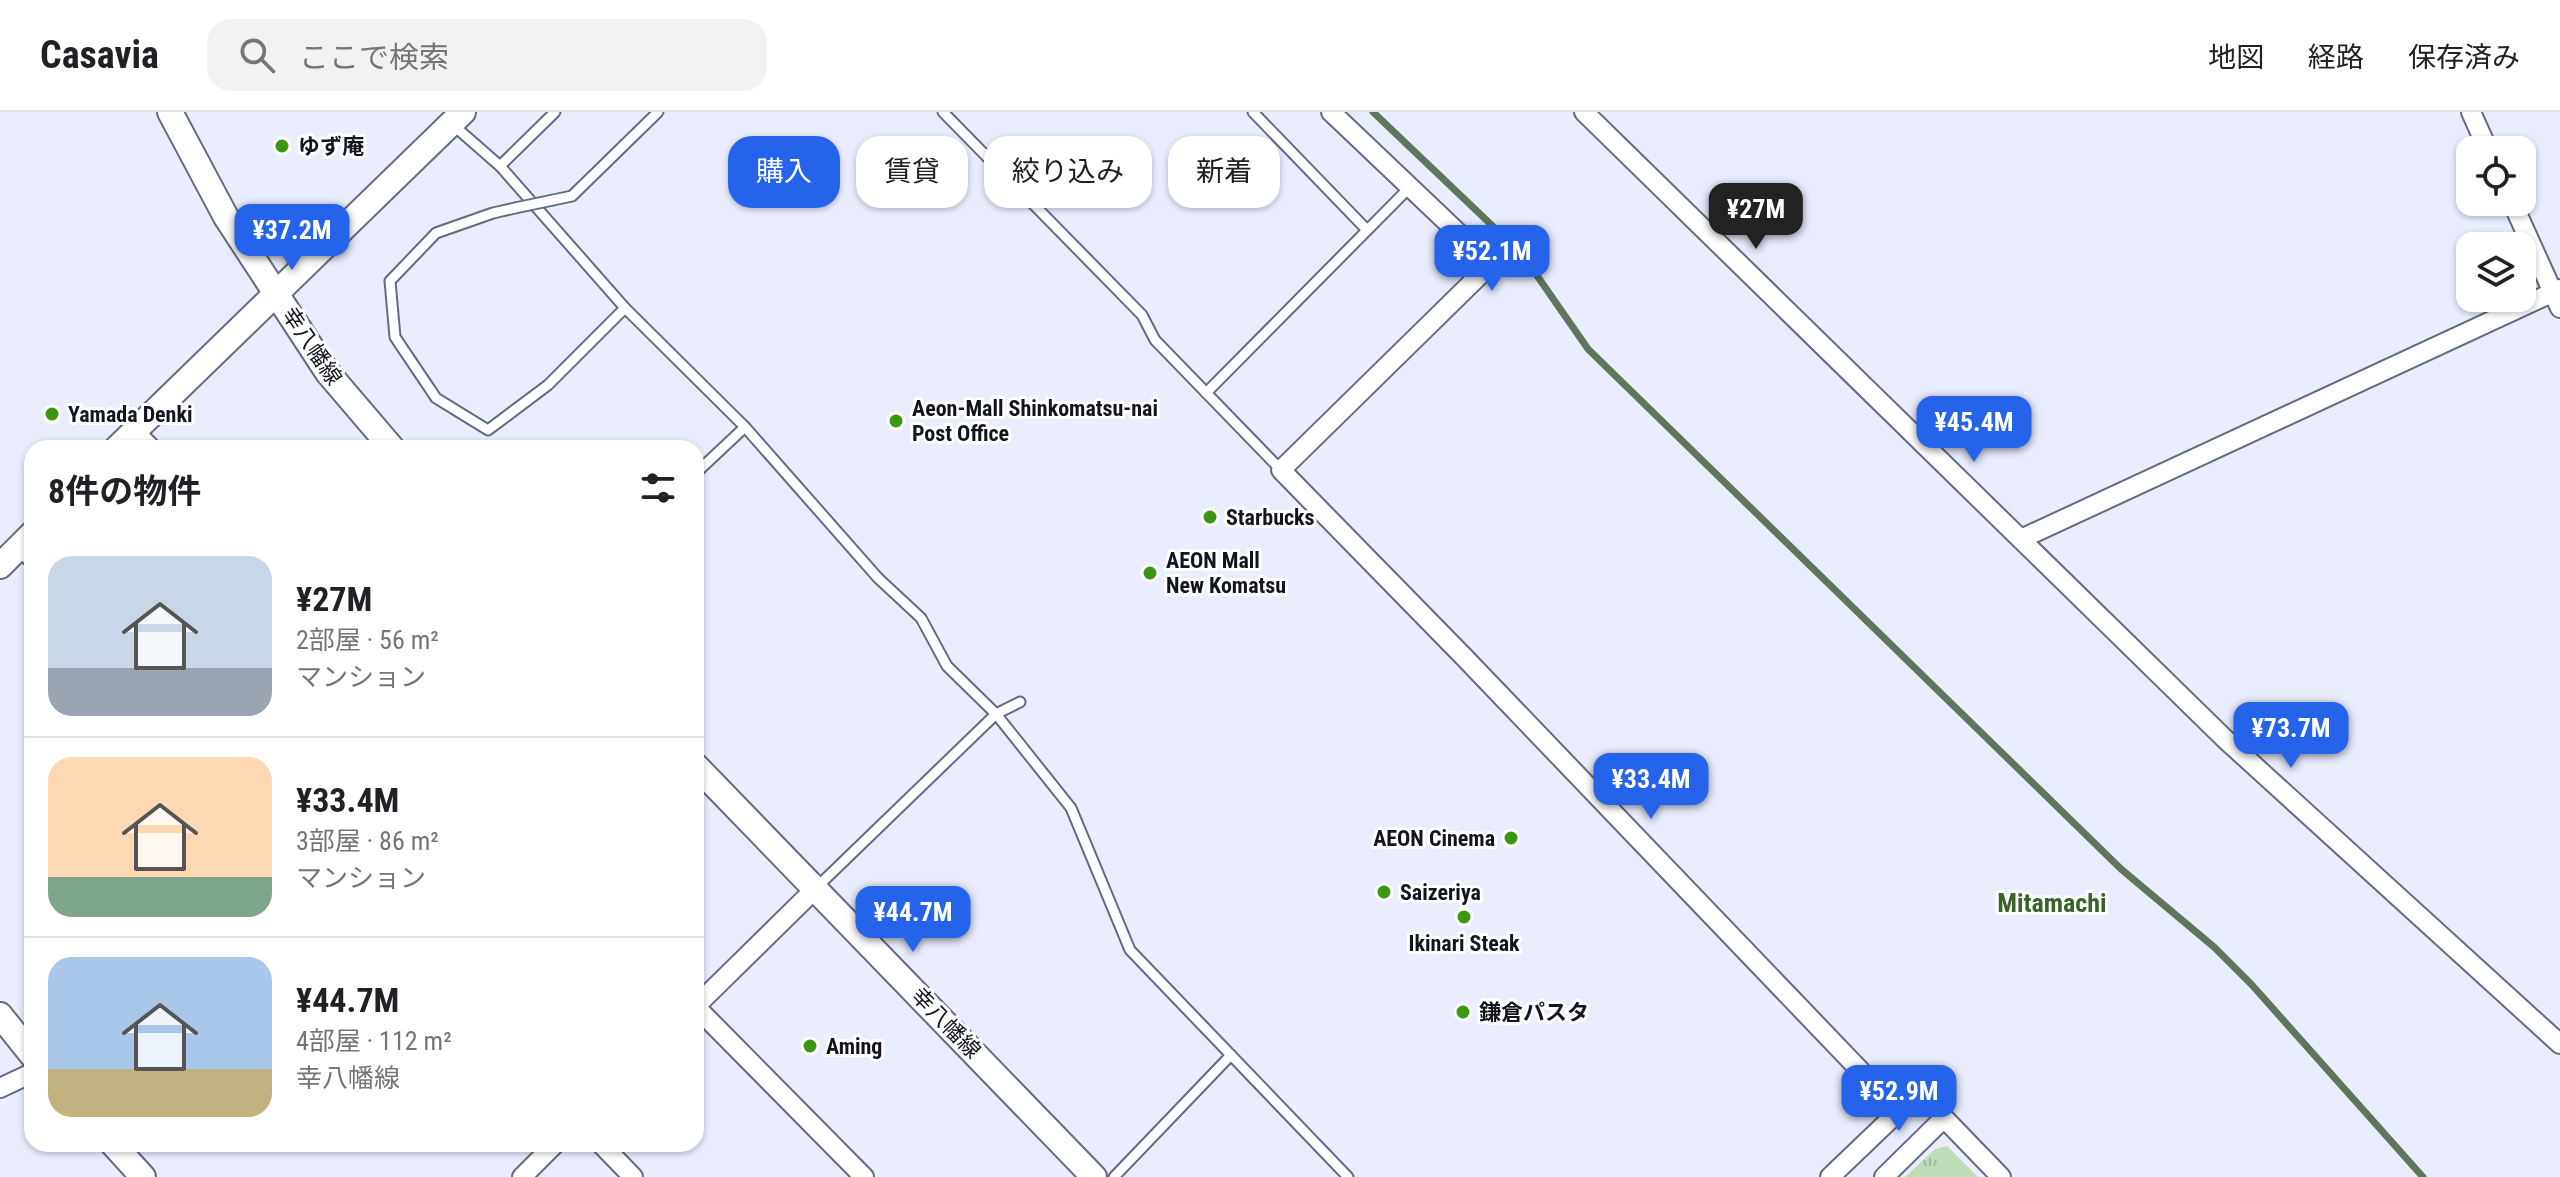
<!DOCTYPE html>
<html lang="ja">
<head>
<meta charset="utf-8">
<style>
  :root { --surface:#fff; --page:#f2f2f2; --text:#202124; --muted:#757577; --line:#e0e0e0; --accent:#2563eb }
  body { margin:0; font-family:"Roboto Condensed","Noto Sans JP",sans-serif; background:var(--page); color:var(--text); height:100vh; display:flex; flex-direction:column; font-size:30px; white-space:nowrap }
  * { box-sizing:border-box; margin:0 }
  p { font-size:26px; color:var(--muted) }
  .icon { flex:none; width:44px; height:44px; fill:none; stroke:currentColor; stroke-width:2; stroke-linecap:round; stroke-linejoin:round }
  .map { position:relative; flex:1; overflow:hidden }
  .sheet { position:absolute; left:24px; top:328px; width:680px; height:712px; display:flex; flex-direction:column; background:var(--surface); border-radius:24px; box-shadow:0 2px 6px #0004 }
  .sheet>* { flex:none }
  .guide { position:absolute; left:728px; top:24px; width:760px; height:72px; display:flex; gap:16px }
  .fabs { position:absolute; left:2456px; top:24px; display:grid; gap:16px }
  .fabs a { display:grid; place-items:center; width:80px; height:80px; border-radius:16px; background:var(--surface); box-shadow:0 2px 6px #0004; font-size:40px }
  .price { position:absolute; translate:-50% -68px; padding:0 18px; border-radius:16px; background:var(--accent); color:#fff; font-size:26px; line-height:52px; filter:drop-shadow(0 2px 4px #0008) }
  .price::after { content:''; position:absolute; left:50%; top:48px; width:24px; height:18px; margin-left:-12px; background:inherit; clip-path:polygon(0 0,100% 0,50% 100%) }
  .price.current { background:#222; color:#fff }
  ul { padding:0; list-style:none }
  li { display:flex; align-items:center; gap:24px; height:200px; padding:0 24px }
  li+li { border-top:2px solid var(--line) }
  li span { display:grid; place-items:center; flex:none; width:224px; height:160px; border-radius:24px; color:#555 }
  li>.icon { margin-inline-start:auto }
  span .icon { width:96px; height:96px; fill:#fffc; stroke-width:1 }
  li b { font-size:34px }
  h2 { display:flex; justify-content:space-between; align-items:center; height:96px; padding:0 24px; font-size:34px }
  .tag { padding:0 28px; border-radius:24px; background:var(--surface); box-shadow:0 2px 6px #0004; font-size:28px; line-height:72px }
  .tag.current { background:var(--accent); color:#fff }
  header { display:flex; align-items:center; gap:48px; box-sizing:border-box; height:112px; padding:0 40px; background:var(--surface); border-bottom:2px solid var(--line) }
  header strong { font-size:38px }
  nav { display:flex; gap:44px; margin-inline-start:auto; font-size:28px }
  .search { width:560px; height:72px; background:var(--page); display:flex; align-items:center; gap:20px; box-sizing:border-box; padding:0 28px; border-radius:24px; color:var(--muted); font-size:30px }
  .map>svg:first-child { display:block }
  .grass { fill:url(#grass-tufts) }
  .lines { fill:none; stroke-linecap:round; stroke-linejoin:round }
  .stream { stroke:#5f755c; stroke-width:7 }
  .service-casing { stroke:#656a83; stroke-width:13 }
  .minor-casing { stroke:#656a83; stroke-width:22 }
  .tertiary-casing { stroke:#656a83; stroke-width:28 }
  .service { stroke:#fff; stroke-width:9 }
  .minor { stroke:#fff; stroke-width:18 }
  .tertiary { stroke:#fff; stroke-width:24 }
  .service-bridge-casing { stroke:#656a83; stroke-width:13; stroke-linecap:butt }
  .service-bridge { stroke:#fff; stroke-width:9 }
  .poi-dot { fill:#3c9611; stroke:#fff; stroke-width:3 }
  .labels { text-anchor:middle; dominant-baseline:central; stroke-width:6; stroke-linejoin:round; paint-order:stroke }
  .poi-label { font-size:22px; font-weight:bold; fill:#12141e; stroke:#fff; text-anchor:start }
  .street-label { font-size:22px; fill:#12141e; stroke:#fff }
  .quarter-label { font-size:26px; font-weight:bold; fill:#38642b; stroke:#fff }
</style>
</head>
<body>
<header>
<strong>Casavia</strong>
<div class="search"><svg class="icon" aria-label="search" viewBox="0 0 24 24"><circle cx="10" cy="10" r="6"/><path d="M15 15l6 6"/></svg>ここで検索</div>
<nav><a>地図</a><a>経路</a><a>保存済み</a></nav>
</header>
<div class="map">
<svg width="2560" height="1065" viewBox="0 0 2560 1065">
  <defs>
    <pattern id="grass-tufts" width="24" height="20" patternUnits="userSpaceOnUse" patternTransform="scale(2)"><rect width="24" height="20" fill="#bedcb5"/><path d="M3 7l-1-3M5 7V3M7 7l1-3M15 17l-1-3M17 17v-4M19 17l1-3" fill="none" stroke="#a2bc9b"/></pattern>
  </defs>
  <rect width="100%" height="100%" fill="#e9edfe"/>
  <path class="grass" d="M1947,1034L1978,1065H1905L1935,1037Z"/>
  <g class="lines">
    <path class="stream" d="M1373,0L1522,142L1588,237L2121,757L2214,835L2252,873L2423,1065"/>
    <g class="service-casing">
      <g id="service">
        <path d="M943,0L1142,203L1155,228L1281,358"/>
        <path d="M1253,0L1367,118"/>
        <path d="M452,12L500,54L555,0"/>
        <path d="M500,54L625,196L745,315L878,466L921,506L947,554L996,602L1071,696L1130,838L1348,1065"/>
        <path d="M553,88L572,84L658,0"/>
        <path d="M515,96L493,101L436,121L390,169L395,225L436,286L488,318L548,273L625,196"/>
        <path d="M1206,281L1410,75"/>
        <path d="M696,361L745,315"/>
        <path d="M816,776L996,602L1020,590"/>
        <path d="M1114,1065L1231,943"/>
      </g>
    </g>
    <g class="minor-casing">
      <g id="minor">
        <path d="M1331,0L1491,152L1281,358L1464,545L1899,999L1830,1065"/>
        <path d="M1584,0L2225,627L2560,932"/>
        <path d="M2471,0L2488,38"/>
        <path d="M2512,90L2560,196"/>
        <path d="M134,319L151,336"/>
        <path d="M2021,427L2560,177"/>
        <path d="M20,434L32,446"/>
        <path d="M696,894L816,776"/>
        <path d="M696,895L864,1065"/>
        <path d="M0,976L32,961"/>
        <path d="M601,1032L633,1065"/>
        <path d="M522,1065L555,1032"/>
        <path d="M1884,1065L1944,1006L2001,1065"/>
      </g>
    </g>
    <g class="tertiary-casing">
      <g id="tertiary">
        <path d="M170,0L226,105L328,261L392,336"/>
        <path d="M117,336L463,0"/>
        <path d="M0,454L32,422"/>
        <path d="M696,654L1094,1065"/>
        <path d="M0,903L32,943"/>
        <path d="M113,1032L143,1065"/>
      </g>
    </g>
    <use href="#service" class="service"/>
    <use href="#minor" class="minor"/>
    <use href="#tertiary" class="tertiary"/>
    <g class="service-bridge-casing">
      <path id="service-bridge" d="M515,96L553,88"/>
    </g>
    <use href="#service-bridge" class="service-bridge"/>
  </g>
  <g class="poi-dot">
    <circle cx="282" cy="34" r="8"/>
    <circle cx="52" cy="302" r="8"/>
    <circle cx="896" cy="309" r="8"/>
    <circle cx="1210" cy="405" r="8"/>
    <circle cx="1150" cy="461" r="8"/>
    <circle cx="1511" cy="726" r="8"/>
    <circle cx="1384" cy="780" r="8"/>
    <circle cx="1464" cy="805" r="8"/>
    <circle cx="1463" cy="900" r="8"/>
    <circle cx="810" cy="934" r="8"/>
  </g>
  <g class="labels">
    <g class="poi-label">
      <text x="298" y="34">ゆず庵</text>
      <text x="912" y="296">Aeon-Mall Shinkomatsu-nai<tspan x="912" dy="25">Post Office</tspan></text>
      <text x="68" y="302">Yamada Denki</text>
      <text x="1226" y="405">Starbucks</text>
      <text x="1166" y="448">AEON Mall<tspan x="1166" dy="25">New Komatsu</tspan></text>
      <text x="1495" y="726" text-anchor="end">AEON Cinema</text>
      <text x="1400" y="780">Saizeriya</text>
      <text x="1464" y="831" text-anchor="middle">Ikinari Steak</text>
      <text x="1479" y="900">鎌倉パスタ</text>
      <text x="826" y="934">Aming</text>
    </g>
    <g class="street-label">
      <text transform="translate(312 234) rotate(56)">幸八幡線</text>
      <text transform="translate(946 911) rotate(46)">幸八幡線</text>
    </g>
    <g class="quarter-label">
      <text x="2052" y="791">Mitamachi</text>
    </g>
  </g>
</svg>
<div class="fabs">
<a><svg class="icon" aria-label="locate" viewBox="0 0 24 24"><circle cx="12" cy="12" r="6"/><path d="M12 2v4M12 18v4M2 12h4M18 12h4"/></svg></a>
<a><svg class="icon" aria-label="layers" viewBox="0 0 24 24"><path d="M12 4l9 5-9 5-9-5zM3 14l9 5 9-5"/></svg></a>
</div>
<b class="price current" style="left:1756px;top:139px">¥27M</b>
<b class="price" style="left:292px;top:160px">¥37.2M</b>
<b class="price" style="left:1492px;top:181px">¥52.1M</b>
<b class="price" style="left:1974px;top:352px">¥45.4M</b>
<b class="price" style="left:2291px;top:658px">¥73.7M</b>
<b class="price" style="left:1651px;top:709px">¥33.4M</b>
<b class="price" style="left:913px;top:842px">¥44.7M</b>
<b class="price" style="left:1899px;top:1021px">¥52.9M</b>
<div class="guide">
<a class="tag current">購入</a>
<a class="tag">賃貸</a>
<a class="tag">絞り込み</a>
<a class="tag">新着</a>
</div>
<section class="sheet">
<h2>8件の物件<svg class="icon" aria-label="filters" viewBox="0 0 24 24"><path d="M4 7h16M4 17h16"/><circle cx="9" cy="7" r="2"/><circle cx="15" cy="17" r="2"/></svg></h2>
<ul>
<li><span style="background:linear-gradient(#c9d6e8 70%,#9aa5b1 0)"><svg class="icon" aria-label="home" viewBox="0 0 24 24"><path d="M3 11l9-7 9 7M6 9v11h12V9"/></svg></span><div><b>¥27M</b><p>2部屋 · 56 m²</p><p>マンション</p></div></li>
<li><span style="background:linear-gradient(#ffd9b3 75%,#7fa58c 0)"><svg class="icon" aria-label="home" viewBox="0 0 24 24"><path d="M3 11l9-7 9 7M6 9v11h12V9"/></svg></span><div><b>¥33.4M</b><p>3部屋 · 86 m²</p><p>マンション</p></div></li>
<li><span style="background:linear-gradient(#a9c7e8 70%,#c2b280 0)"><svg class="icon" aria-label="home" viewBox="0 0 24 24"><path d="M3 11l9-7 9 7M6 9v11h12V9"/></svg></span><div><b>¥44.7M</b><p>4部屋 · 112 m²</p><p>幸八幡線</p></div></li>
</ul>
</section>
</div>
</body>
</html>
